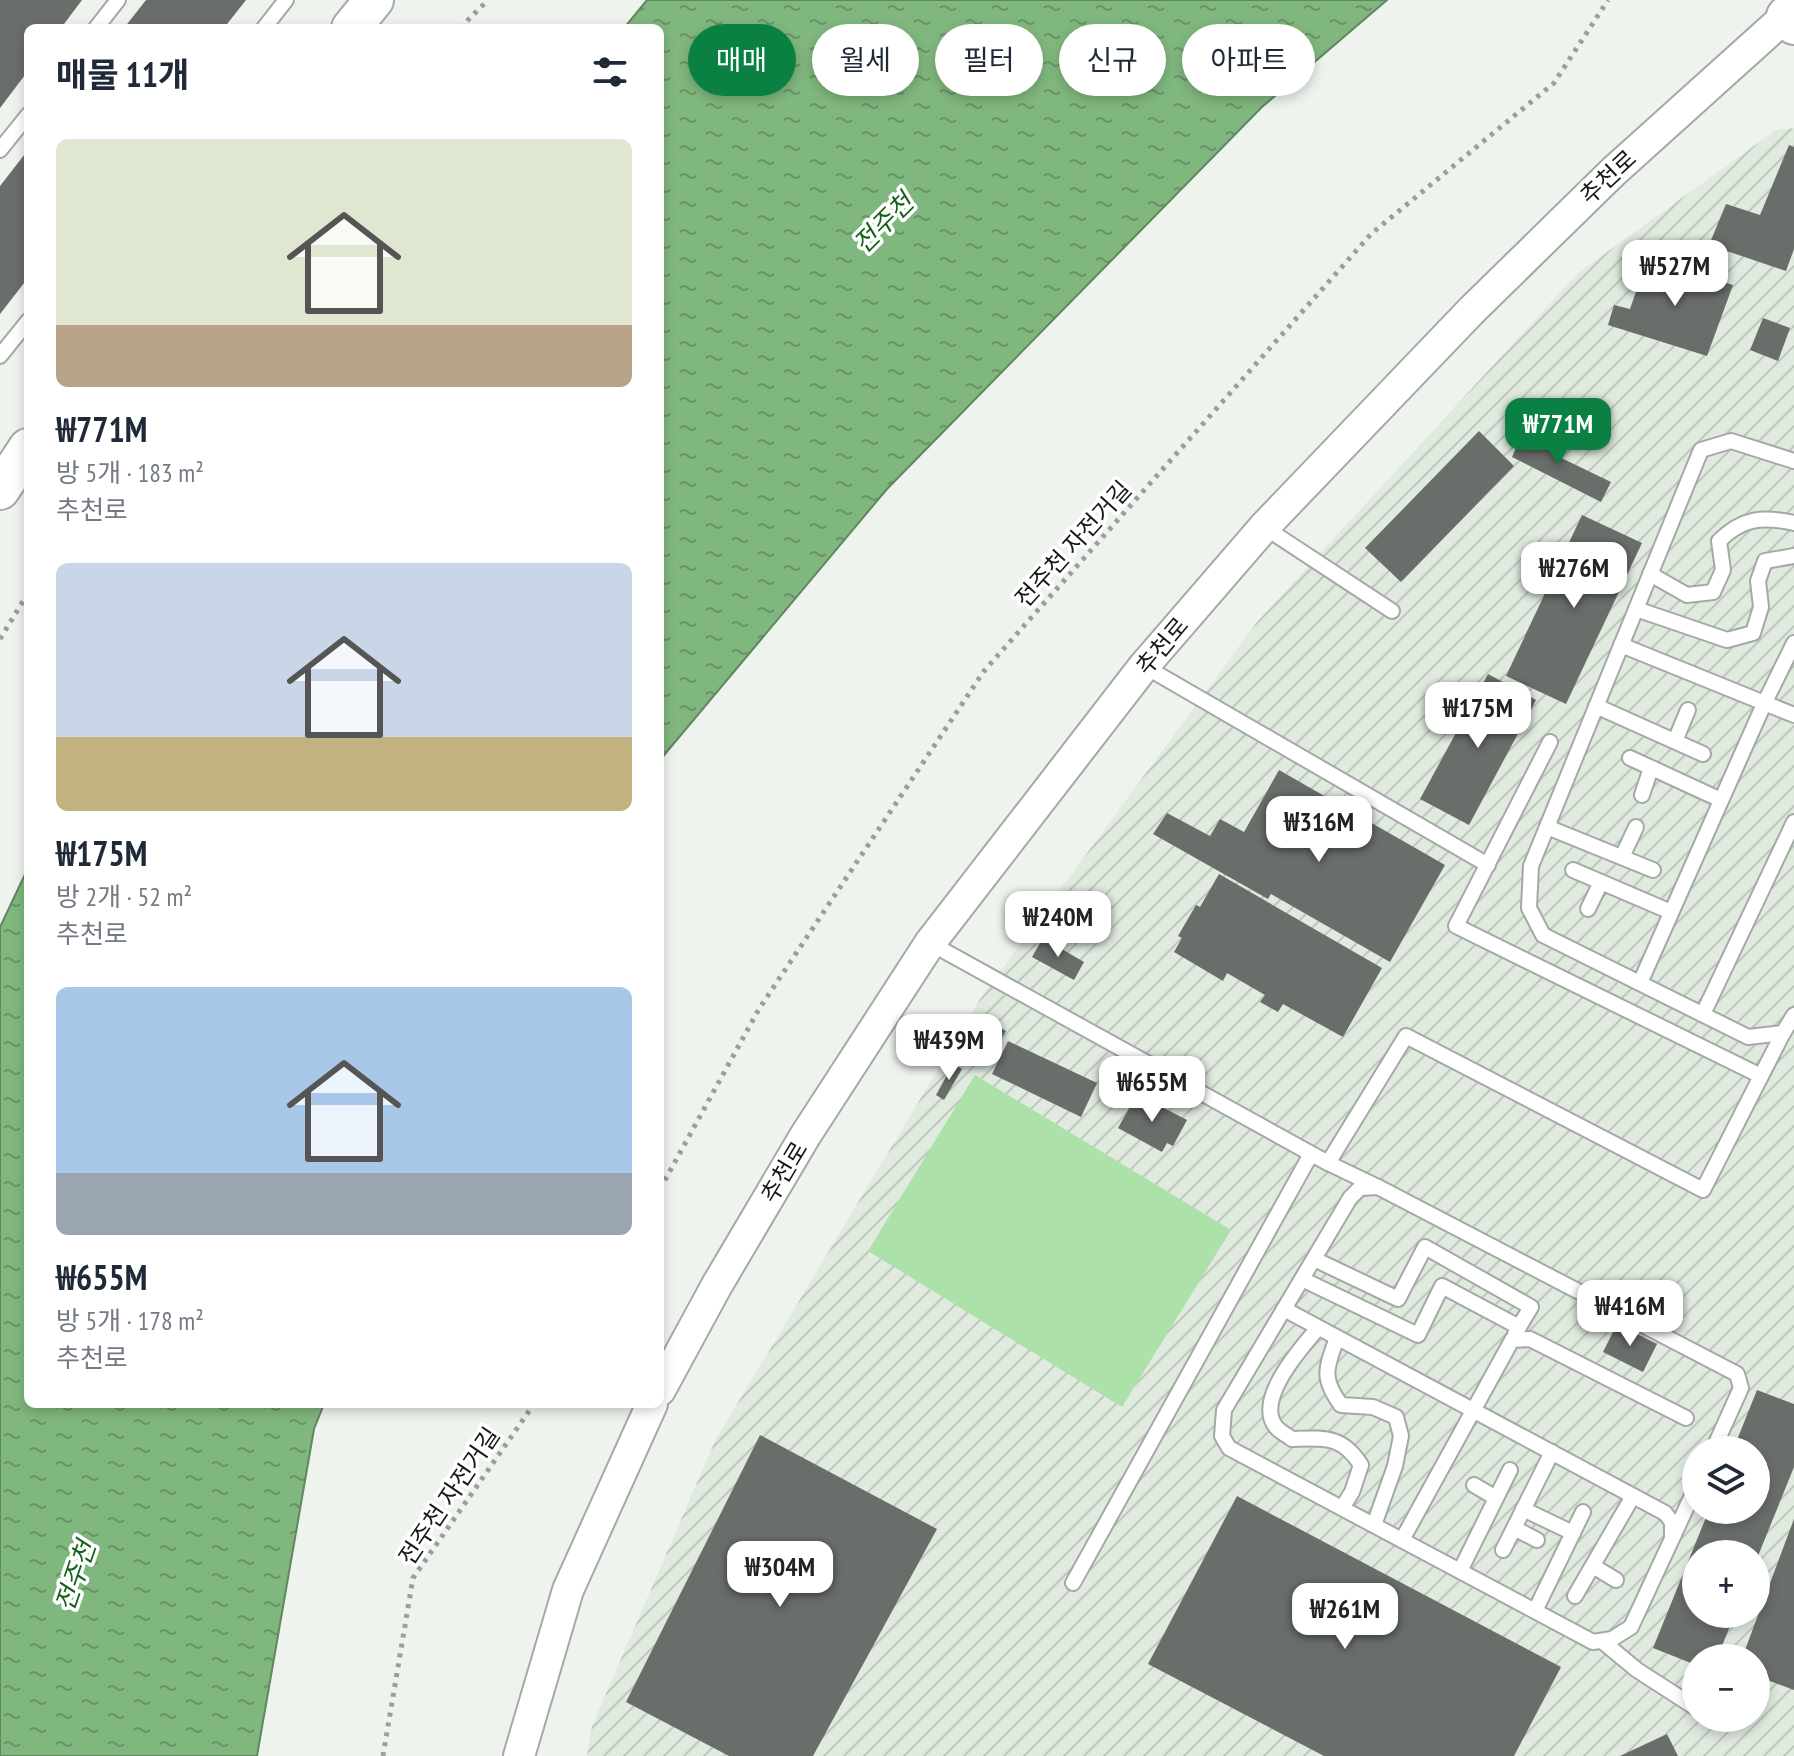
<!DOCTYPE html>
<html lang="ko">
<head>
<meta charset="utf-8">
<style>
  :root { --surface:#fff; --page:#f6f6f7; --text:#1f2937; --muted:#747a83; --accent:#0b8043 }
  body { margin:0; font-family:"PT Sans Narrow","Noto Sans KR",sans-serif; background:var(--page); color:var(--text); height:100vh; display:flex; flex-direction:column; font-size:30px; white-space:nowrap }
  * { box-sizing:border-box; margin:0 }
  p { font-size:26px; color:var(--muted) }
  .icon { flex:none; width:44px; height:44px; fill:none; stroke:currentColor; stroke-width:2; stroke-linecap:round; stroke-linejoin:round }
  .map { position:relative; flex:1; overflow:hidden }
  .panel { position:absolute; left:24px; top:24px; width:640px; height:1384px; display:flex; flex-direction:column; background:var(--surface); border-radius:12px; box-shadow:0 4px 12px #0003 }
  .panel>* { flex:none }
  .guide { position:absolute; left:688px; top:24px; width:760px; height:72px; display:flex; gap:16px }
  .buttons { position:absolute; left:1682px; top:1436px; display:grid; gap:16px }
  .buttons a { display:grid; place-items:center; width:88px; height:88px; border-radius:50%; background:var(--surface); box-shadow:0 4px 12px #0003; font-size:40px }
  .price { position:absolute; translate:-50% -68px; padding:0 18px; border-radius:16px; background:#fff; color:#222; font-size:26px; line-height:52px; filter:drop-shadow(0 2px 4px #0008) }
  .price::after { content:''; position:absolute; left:50%; top:48px; width:24px; height:18px; margin-left:-12px; background:inherit; clip-path:polygon(0 0,100% 0,50% 100%) }
  .price.active { background:var(--accent); color:#fff }
  ul { padding:0; list-style:none }
  li { display:grid; align-content:center; gap:16px; height:424px; padding:0 32px }
  li span { display:grid; place-items:center; height:248px; border-radius:12px; color:#555 }
  li>.icon { margin-inline-start:auto }
  span .icon { width:144px; height:144px; fill:#fffc; stroke-width:1 }
  li b { font-size:34px }
  h2 { display:flex; justify-content:space-between; align-items:center; height:96px; padding:0 32px; font-size:34px }
  .chip { padding:0 28px; border-radius:36px; background:var(--surface); box-shadow:0 4px 12px #0003; font-size:28px; line-height:72px }
  .chip.active { background:var(--accent); color:#fff }
  .map>svg:first-child { display:block }
  .industrial { fill:url(#industrial-furrows); fill-rule:evenodd }
  .garden { fill:#ace1aa }
  .water { fill:url(#water-ripples); stroke:#60875f; stroke-width:2 }
  .building { fill:#6a6e6a }
  .lines { fill:none; stroke-linecap:round; stroke-linejoin:round }
  .service-casing { stroke:#a5a9a5; stroke-width:18 }
  .minor-casing { stroke:#a5a9a5; stroke-width:34 }
  .tertiary-casing { stroke:#a5a9a5; stroke-width:42 }
  .path { stroke:#9b9f9b; stroke-width:5; stroke-dasharray:4 6; stroke-linecap:butt }
  .service { stroke:#fff; stroke-width:14 }
  .minor { stroke:#fff; stroke-width:30 }
  .tertiary { stroke:#fff; stroke-width:38 }
  .labels { text-anchor:middle; dominant-baseline:central; stroke-width:7; stroke-linejoin:round; paint-order:stroke }
  .street-label { font-size:24px; fill:#161816; stroke:#fff }
  .water-label { font-size:26px; font-style:italic; fill:#136218; stroke:#fff }
</style>
</head>
<body>
<div class="map">
<svg width="1794" height="1756" viewBox="0 0 1794 1756">
  <defs>
    <pattern id="industrial-furrows" width="10" height="10" patternUnits="userSpaceOnUse" patternTransform="scale(2)"><rect width="10" height="10" fill="#e0eadf"/><path d="M-1 1l2-2M0 10L10 0M9 11l2-2" fill="none" stroke="#bfc8bf"/></pattern>
    <pattern id="water-ripples" width="26" height="14" patternUnits="userSpaceOnUse" patternTransform="scale(2)"><rect width="26" height="14" fill="#80b77e"/><path d="M2 4q2-2 4 0t4 0M15 11q2-2 4 0t4 0" fill="none" stroke="#689466"/></pattern>
  </defs>
  <rect width="100%" height="100%" fill="#eef3ee"/>
  <path class="industrial" d="M1794,128V1756H587L592,1726L715,1441L982,996L1257,622L1578,273L1776,130ZM1696,1450H1756V1510H1696ZM1696,1554H1756V1614H1696ZM1696,1658H1756V1718H1696Z"/>
  <path class="garden" d="M975,1075L1231,1230L1122,1407L868,1251Z"/>
  <g class="water">
    <path d="M647,0H1387L1262,107L887,489L660,760V28H624Z"/>
    <path d="M28,868V1404H324L314,1429L257,1756H0V927Z"/>
  </g>
  <g class="building">
    <path d="M0,0H82L61,28H28V71L0,108Z"/>
    <path d="M146,0H246L224,28H124Z"/>
    <path d="M1789,145L1794,147V249L1786,271L1709,245L1726,204L1760,215Z"/>
    <path d="M28,150V278L0,314V186Z"/>
    <path d="M1659,262L1733,285L1707,356L1608,325L1614,305L1630,309L1642,274Z"/>
    <path d="M1763,318L1790,328L1778,361L1750,350Z"/>
    <path d="M1524,429L1556,444L1553,454L1611,482L1601,502L1512,457Z"/>
    <path d="M1479,431L1514,466L1401,582L1365,548Z"/>
    <path d="M1582,515L1642,543L1566,704L1506,676Z"/>
    <path d="M1488,674L1536,700L1469,825L1420,799Z"/>
    <path d="M1279,770L1445,865L1390,962L1271,894L1268,899L1153,834L1167,813L1210,836L1220,819L1244,832Z"/>
    <path d="M1219,874L1382,968L1343,1037L1283,1004L1278,1012L1260,1002L1265,995L1227,973L1223,981L1174,952L1182,938L1178,936L1196,905L1200,907Z"/>
    <path d="M1043,938L1084,962L1074,980L1032,957Z"/>
    <path d="M987,1019L1006,1031L1000,1040L982,1029Z"/>
    <path d="M1008,1041L1097,1083L1081,1117L992,1074Z"/>
    <path d="M953,1064L962,1069L944,1100L936,1095Z"/>
    <path d="M1137,1094L1187,1120L1173,1146L1167,1143L1162,1152L1118,1128Z"/>
    <path d="M1617,1324L1657,1344L1643,1372L1603,1352Z"/>
    <path d="M1757,1390L1794,1404V1467L1756,1561V1554H1696V1614H1735L1717,1658H1696V1665L1653,1648L1709,1510H1756V1450H1733Z"/>
    <path d="M760,1435L937,1529L813,1756H729L626,1702Z"/>
    <path d="M1237,1496L1561,1667L1514,1756H1324L1148,1664Z"/>
    <path d="M1794,1519V1690L1756,1676V1658H1742Z"/>
    <path d="M1667,1734L1678,1756H1620Z"/>
  </g>
  <g class="lines">
    <g class="service-casing">
      <g id="service">
        <path d="M96,28L118,0"/>
        <path d="M264,28L286,0"/>
        <path d="M0,150L28,115"/>
        <path d="M0,356L28,321"/>
        <path d="M1794,461L1731,441L1701,450L1531,866L1529,908L1543,935L1748,1037L1783,1033L1794,1015"/>
        <path d="M1264,527L1392,611"/>
        <path d="M1650,574L1687,595L1713,592L1723,570L1719,541C1742,518 1762,516 1794,523"/>
        <path d="M1636,609L1727,640L1753,633L1761,607L1758,581L1765,561L1794,556"/>
        <path d="M1621,645L1794,715"/>
        <path d="M1144,666L1488,865"/>
        <path d="M1596,706L1703,754"/>
        <path d="M1675,741L1688,710"/>
        <path d="M1550,742L1456,926L1761,1076"/>
        <path d="M1630,758L1721,800"/>
        <path d="M1642,795L1651,768"/>
        <path d="M1547,827L1653,870"/>
        <path d="M1622,857L1636,827"/>
        <path d="M1573,870L1671,912"/>
        <path d="M1588,909L1601,882"/>
        <path d="M930,943L1328,1163L1378,1187L1737,1374L1741,1388L1713,1450"/>
        <path d="M1640,983L1764,704L1794,643"/>
        <path d="M1703,1014L1794,822"/>
        <path d="M1328,1163L1406,1036L1703,1190L1783,1033"/>
        <path d="M1378,1187L1360,1188L1350,1198L1224,1410L1222,1436L1229,1448L1593,1642L1612,1639L1631,1627L1696,1487"/>
        <path d="M1314,1259L1398,1299L1425,1247L1531,1307L1519,1327"/>
        <path d="M1302,1279L1418,1335L1442,1286L1519,1327L1515,1334"/>
        <path d="M1284,1309L1665,1513L1672,1522V1537"/>
        <path d="M1318,1328C1301,1348 1254,1400 1276,1427C1280,1432 1287,1435 1292,1439C1324,1438 1342,1435 1361,1465L1352,1492L1342,1508"/>
        <path d="M1337,1338C1326,1368 1321,1378 1341,1405L1373,1407L1396,1417L1401,1436L1395,1466L1374,1525"/>
        <path d="M1474,1485L1496,1498"/>
        <path d="M1523,1509L1573,1533"/>
        <path d="M1514,1528L1537,1540"/>
        <path d="M1402,1540L1512,1340L1530,1339L1686,1418"/>
        <path d="M1503,1550L1552,1452"/>
        <path d="M1593,1566L1616,1580"/>
        <path d="M1460,1571L1510,1470"/>
        <path d="M1073,1583L1311,1154"/>
        <path d="M1575,1596L1633,1496"/>
        <path d="M1535,1611L1583,1512"/>
        <path d="M1602,1641L1637,1670L1696,1708"/>
      </g>
    </g>
    <g class="minor-casing">
      <g id="minor">
        <path d="M660,1390L717,1285L805,1136L930,943L1144,666L1264,527L1472,310L1613,172L1794,9"/>
        <path d="M519,1756L568,1590L652,1404"/>
      </g>
    </g>
    <g class="tertiary-casing">
      <g id="tertiary">
        <path d="M1786,16L1794,25"/>
        <path d="M351,28L374,0"/>
        <path d="M0,490L28,448"/>
      </g>
    </g>
    <g class="path">
      <path d="M460,28L488,0"/>
      <path d="M0,639L28,593"/>
      <path d="M660,1189L759,1009L984,671L1371,234L1554,83L1608,0"/>
      <path d="M383,1756L413,1578L534,1404"/>
    </g>
    <use href="#service" class="service"/>
    <use href="#minor" class="minor"/>
    <use href="#tertiary" class="tertiary"/>
  </g>
  <g class="labels">
    <g class="street-label">
      <text transform="translate(1608 177) rotate(-43)">추천로</text>
      <text transform="translate(1073 544) rotate(-48)">전주천 자전거길</text>
      <text transform="translate(1162 646) rotate(-50)">추천로</text>
      <text transform="translate(784 1172) rotate(-59)">추천로</text>
      <text transform="translate(449 1496) rotate(-56)">전주천 자전거길</text>
    </g>
    <g class="water-label">
      <text transform="translate(883 223) rotate(-45)">전주천</text>
      <text transform="translate(75 1576) rotate(-71)">전주천</text>
    </g>
  </g>
</svg>
<div class="buttons">
<a><svg class="icon" aria-label="layers" viewBox="0 0 24 24"><path d="M12 4l9 5-9 5-9-5zM3 14l9 5 9-5"/></svg></a>
<a>+</a>
<a>−</a>
</div>
<b class="price" style="left:1675px;top:308px">₩527M</b>
<b class="price active" style="left:1558px;top:466px">₩771M</b>
<b class="price" style="left:1574px;top:610px">₩276M</b>
<b class="price" style="left:1478px;top:750px">₩175M</b>
<b class="price" style="left:1319px;top:864px">₩316M</b>
<b class="price" style="left:1058px;top:959px">₩240M</b>
<b class="price" style="left:949px;top:1082px">₩439M</b>
<b class="price" style="left:1152px;top:1124px">₩655M</b>
<b class="price" style="left:1630px;top:1348px">₩416M</b>
<b class="price" style="left:780px;top:1609px">₩304M</b>
<b class="price" style="left:1345px;top:1651px">₩261M</b>
<div class="guide">
<a class="chip active">매매</a>
<a class="chip">월세</a>
<a class="chip">필터</a>
<a class="chip">신규</a>
<a class="chip">아파트</a>
</div>
<section class="panel">
<h2>매물 11개<svg class="icon" aria-label="filters" viewBox="0 0 24 24"><path d="M4 7h16M4 17h16"/><circle cx="9" cy="7" r="2"/><circle cx="15" cy="17" r="2"/></svg></h2>
<ul>
<li><span style="background:linear-gradient(#dfe7d0 75%,#b9a48a 0)"><svg class="icon" aria-label="home" viewBox="0 0 24 24"><path d="M3 11l9-7 9 7M6 9v11h12V9"/></svg></span><div><b>₩771M</b><p>방 5개 · 183 m²</p><p>추천로</p></div></li>
<li><span style="background:linear-gradient(#c9d6e8 70%,#c2b280 0)"><svg class="icon" aria-label="home" viewBox="0 0 24 24"><path d="M3 11l9-7 9 7M6 9v11h12V9"/></svg></span><div><b>₩175M</b><p>방 2개 · 52 m²</p><p>추천로</p></div></li>
<li><span style="background:linear-gradient(#a9c7e8 75%,#9aa5b1 0)"><svg class="icon" aria-label="home" viewBox="0 0 24 24"><path d="M3 11l9-7 9 7M6 9v11h12V9"/></svg></span><div><b>₩655M</b><p>방 5개 · 178 m²</p><p>추천로</p></div></li>
</ul>
</section>
</div>
</body>
</html>
